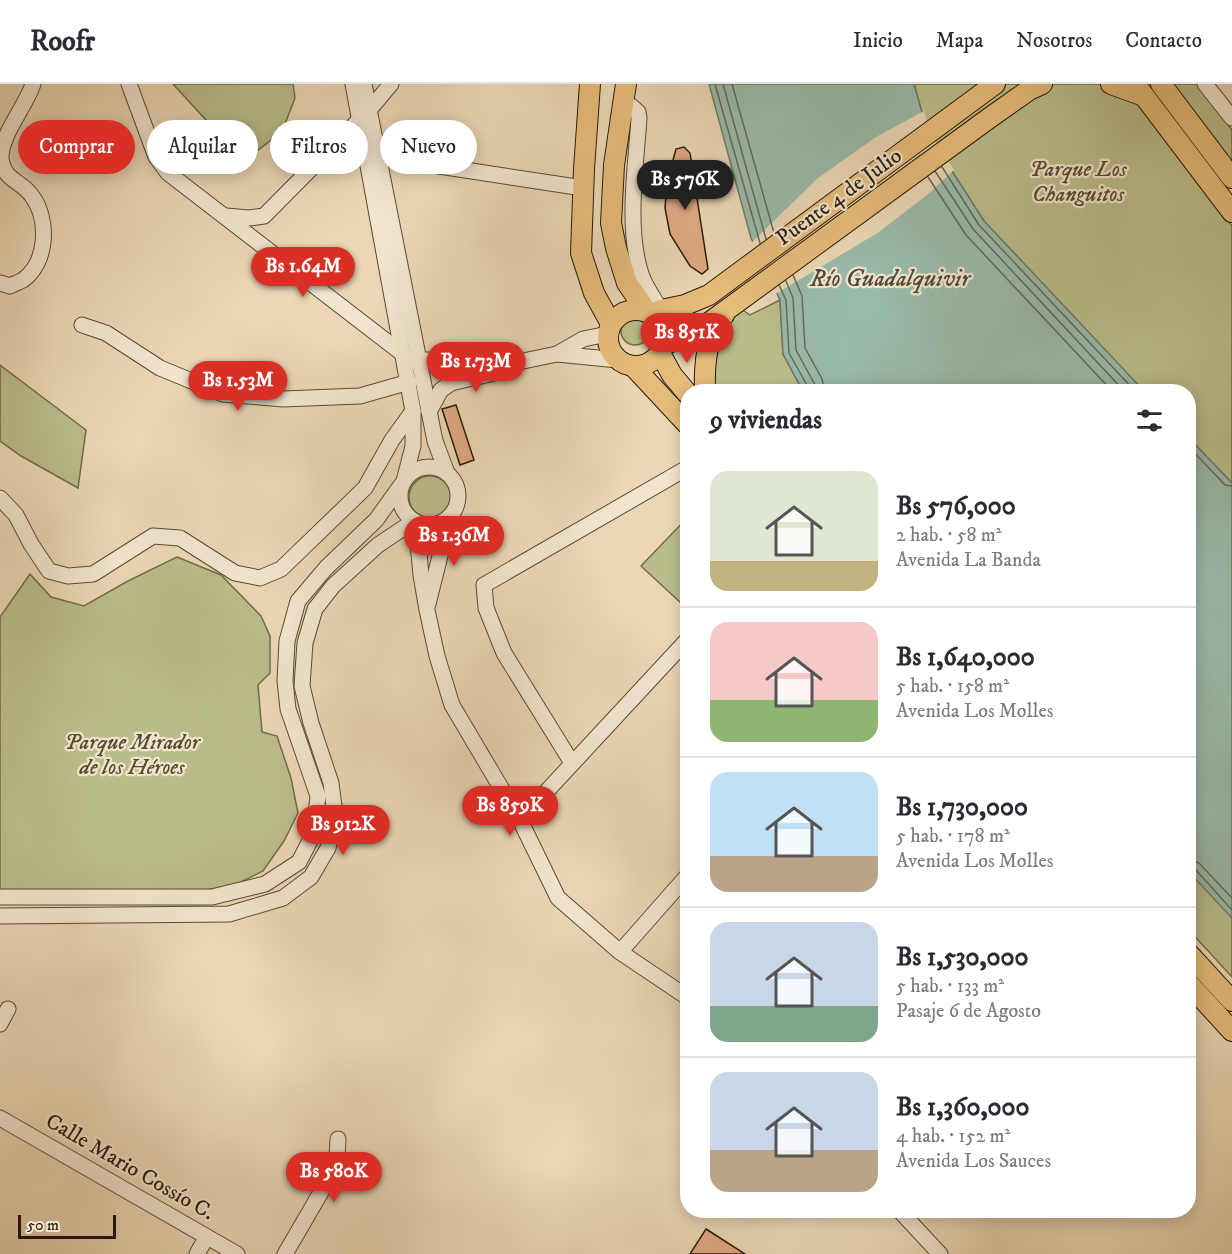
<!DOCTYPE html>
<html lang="es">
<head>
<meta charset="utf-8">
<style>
  :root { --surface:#fff; --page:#f2f2f3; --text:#2b2b33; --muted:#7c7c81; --line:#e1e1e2; --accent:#d93025 }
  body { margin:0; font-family:"IM FELL DW Pica",serif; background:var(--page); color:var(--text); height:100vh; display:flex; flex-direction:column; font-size:22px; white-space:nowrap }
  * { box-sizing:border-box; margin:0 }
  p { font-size:20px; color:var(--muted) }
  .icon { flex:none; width:33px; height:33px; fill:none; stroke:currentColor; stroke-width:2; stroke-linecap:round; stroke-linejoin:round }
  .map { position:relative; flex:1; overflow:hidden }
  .sheet { position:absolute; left:680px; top:300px; width:516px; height:834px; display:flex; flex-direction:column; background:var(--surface); border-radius:24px; box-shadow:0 3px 15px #0003 }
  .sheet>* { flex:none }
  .banner { position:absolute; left:18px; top:36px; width:570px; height:54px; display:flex; gap:12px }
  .scale { position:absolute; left:18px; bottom:15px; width:98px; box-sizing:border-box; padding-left:6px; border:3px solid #2a1a06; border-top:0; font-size:16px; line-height:21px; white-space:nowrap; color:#2a1a06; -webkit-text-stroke:4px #f2e5cf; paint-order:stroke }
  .price { position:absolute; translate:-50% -51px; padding:0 14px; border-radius:21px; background:var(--accent); color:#fff; font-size:20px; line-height:39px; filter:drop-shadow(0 2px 3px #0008) }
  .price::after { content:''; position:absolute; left:50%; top:36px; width:18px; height:14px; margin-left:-9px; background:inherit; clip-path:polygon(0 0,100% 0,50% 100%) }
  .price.current { background:#222; color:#fff }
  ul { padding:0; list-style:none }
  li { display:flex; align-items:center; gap:18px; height:150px; padding:0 30px }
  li+li { border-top:2px solid var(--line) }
  li span { display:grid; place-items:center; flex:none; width:168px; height:120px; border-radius:18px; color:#555 }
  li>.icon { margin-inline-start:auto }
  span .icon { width:72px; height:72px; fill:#fffc; stroke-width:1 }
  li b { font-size:26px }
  h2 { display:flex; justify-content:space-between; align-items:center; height:72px; padding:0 30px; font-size:26px }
  .pill { padding:0 21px; border-radius:27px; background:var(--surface); box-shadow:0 3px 15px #0003; font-size:21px; line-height:54px }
  .pill.current { background:var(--accent); color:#fff }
  header { display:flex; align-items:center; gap:36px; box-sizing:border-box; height:84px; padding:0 30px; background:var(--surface); border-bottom:2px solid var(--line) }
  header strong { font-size:28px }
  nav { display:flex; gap:33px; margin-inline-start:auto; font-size:21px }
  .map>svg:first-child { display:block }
  .green { fill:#babd8b; stroke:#726c48; stroke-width:1.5 }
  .water { fill:#99baaa; stroke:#6d7a68; stroke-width:1.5 }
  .pier { fill:#ebd7b5 }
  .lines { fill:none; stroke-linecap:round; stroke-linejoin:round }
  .shore { stroke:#626a58; stroke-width:1.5 }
  .building { fill:#e0a983; stroke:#2a1a06; stroke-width:1.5 }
  .minor-casing { stroke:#5a4932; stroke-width:17 }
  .major-casing { stroke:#2a1a06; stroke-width:22 }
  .minor { stroke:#f2e5cf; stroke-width:15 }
  .major { stroke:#e6bc7a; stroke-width:20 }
  .labels { text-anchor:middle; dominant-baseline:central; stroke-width:4.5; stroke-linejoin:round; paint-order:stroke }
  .park-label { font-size:22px; font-style:italic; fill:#554b2e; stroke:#f2e5cf }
  .street-label { font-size:22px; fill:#2a1a06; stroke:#f2e5cf }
  .water-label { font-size:24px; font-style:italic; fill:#4b4a37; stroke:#f2e5cf }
</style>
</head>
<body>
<header>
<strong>Roofr</strong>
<nav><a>Inicio</a><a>Mapa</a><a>Nosotros</a><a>Contacto</a></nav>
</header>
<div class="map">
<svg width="1232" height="1170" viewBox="0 0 1232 1170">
  <rect width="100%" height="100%" fill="#ebd7b5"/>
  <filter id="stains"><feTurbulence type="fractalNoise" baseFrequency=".00333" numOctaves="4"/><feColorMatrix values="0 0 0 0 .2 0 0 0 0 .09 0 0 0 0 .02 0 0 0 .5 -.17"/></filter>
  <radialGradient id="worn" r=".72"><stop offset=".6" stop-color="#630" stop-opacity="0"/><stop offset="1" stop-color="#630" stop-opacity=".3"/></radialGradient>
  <g class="green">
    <path d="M173,0H293L295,14L282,48L246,75L216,47Z"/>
    <path d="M914,0H1126L1232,142V399L1188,354V308L1143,307L984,137L928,50Z"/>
    <path d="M1167,0H1197L1232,46V85Z"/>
    <path d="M780,216L783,270L803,307L714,308C715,270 713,253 741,225L750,231Z"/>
    <circle cx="635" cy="247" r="14"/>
    <path d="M0,281L86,346L78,404L21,372L0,357Z"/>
    <circle cx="430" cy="413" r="21"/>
    <path d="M687,434V514L682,520L641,482Z"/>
    <path d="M177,473L221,491L261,532L270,552V589L258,601L262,648L277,652L291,694L298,729L284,757L263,787L231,803L182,808L0,806V533L30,490L51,513L84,522L128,497Z"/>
    <path d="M1188,785L1232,831V893L1188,845Z"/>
  </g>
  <g class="water">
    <path d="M709,0H914L928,50L984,137L1144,307H803L783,270L780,216L751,154Z"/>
    <path d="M1188,353L1232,399V834L1188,787Z"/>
  </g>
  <path class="pier" d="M924,27L930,49L954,86L927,111L879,148L774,211L750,160L818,94L876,53Z"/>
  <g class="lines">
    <g class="shore">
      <path d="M715,0L760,159"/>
      <path d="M723,0L766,155"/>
      <path d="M732,0L774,149"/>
      <path d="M942,83L979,141L1136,308"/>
      <path d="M935,87L973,145L1125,308"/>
      <path d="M928,93L966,151L1113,308"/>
      <path d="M793,191L802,212L805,264L822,295L825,308"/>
      <path d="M786,197L793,214L796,266L814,299L816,308"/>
      <path d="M779,201L786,216L789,269L808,303V308"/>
      <path d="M1188,362L1225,401L1232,402"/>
      <path d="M1188,775L1199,779L1232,814"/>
      <path d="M1188,783L1195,785L1232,826"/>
    </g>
  </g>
  <g class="building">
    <path d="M684,63L690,69L708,185L702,190L690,182L670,150L665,124L667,98L676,65Z"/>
    <path d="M456,321L474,376L460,381L442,325Z"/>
    <path d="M706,1145L745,1170H690Z"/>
  </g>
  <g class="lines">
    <g class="minor-casing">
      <g id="minor">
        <path d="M129,0L156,73L168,89L403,270"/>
        <path d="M353,0L413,327V362L404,397"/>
        <path d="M364,0L435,357L447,389"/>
        <path d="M1205,0L1232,34"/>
        <path d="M625,17L638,28L639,34C636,82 626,143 641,190C645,202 654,215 661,226"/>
        <path d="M380,73L583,104"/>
        <path d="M226,132L249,134L264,132L370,25L391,0"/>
        <path d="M0,199L10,202C14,200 19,198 23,196C48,178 49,135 32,112C21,96 5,98 1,75C0,52 26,22 33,0"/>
        <path d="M82,241L106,249L160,284L223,310L283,315L360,312L409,298"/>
        <path d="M557,270L618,276"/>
        <path d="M411,277C426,274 442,277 458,278C478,279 488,274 509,280"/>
        <path d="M429,328L441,306L451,299L494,289L509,280L557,270L583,255L608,250"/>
        <circle cx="429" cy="412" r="29"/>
        <path d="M0,414L16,431L31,460L49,487L68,492L93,490L153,452L180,454L235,489L260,494L281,485L365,404L392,356L413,327"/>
        <path d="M416,438L421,491L427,526L437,572L452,621L520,736L558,814L620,868L687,913"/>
        <path d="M428,520L450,432"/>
        <path d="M572,679L504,569L486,524L484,501L687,384"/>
        <path d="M520,736L687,556"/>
        <path d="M0,813H212L265,800L299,778L314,749L318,712L288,625L285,597L287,557L298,517L326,484L376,436L402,400"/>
        <path d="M0,832L229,830L283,814L311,793L328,764L335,730L331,699L311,639L302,602L305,559L315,525L333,502L378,461L414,437"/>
        <path d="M620,868L687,792"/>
        <path d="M0,940L8,925"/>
        <path d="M0,1034L237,1170"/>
        <path d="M899,1126L940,1170"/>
        <path d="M197,1170L206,1154"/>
        <path d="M285,1170L331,1091L337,1074L338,1055"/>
      </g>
    </g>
    <g class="major-casing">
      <g id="major">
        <path d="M590,0L584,85L581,169L594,209L611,240"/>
        <path d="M626,0L614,81L611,139L616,164L627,199L647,228"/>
        <path d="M1111,0L1144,12"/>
        <path d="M1135,0L1232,128"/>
        <path d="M1161,0L1232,94"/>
        <circle cx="636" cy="254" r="28"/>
        <path d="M652,230L661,226L685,221L709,211L995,0"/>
        <path d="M663,261L686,252L710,238L988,35L1029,6L1042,0"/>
        <path d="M660,269L672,291L687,309"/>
        <path d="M633,282L687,340"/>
        <path d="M705,308C704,281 706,251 724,231"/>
        <path d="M1188,869L1232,917"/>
        <path d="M1188,899L1232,947"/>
      </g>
    </g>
    <use href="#minor" class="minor"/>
    <use href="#major" class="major"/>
  </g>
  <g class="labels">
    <g class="park-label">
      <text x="1078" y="85">Parque Los<tspan x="1078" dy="25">Changuitos</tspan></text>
      <text x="132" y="658">Parque Mirador<tspan x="132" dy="25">de los Héroes</tspan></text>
    </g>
    <g class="street-label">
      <text transform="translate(839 113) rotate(-36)">Puente 4 de Julio</text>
      <text transform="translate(130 1083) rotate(30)">Calle Mario Cossío C.</text>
    </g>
    <g class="water-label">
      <text x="890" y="195">Río Guadalquivir</text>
    </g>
  </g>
  <rect width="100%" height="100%" filter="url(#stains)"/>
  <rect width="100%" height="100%" fill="url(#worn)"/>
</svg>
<div class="scale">50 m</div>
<b class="price current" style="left:685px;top:127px">Bs 576K</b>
<b class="price" style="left:303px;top:214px">Bs 1.64M</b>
<b class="price" style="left:687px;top:280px">Bs 851K</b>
<b class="price" style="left:476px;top:309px">Bs 1.73M</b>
<b class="price" style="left:238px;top:328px">Bs 1.53M</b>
<b class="price" style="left:454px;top:483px">Bs 1.36M</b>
<b class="price" style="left:510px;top:753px">Bs 859K</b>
<b class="price" style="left:343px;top:772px">Bs 912K</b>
<b class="price" style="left:334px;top:1119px">Bs 580K</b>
<div class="banner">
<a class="pill current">Comprar</a>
<a class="pill">Alquilar</a>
<a class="pill">Filtros</a>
<a class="pill">Nuevo</a>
</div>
<section class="sheet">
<h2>9 viviendas<svg class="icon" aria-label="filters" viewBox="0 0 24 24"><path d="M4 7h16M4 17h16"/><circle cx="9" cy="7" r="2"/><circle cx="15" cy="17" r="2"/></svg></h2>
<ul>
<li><span style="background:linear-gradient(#dfe7d0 75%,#c2b280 0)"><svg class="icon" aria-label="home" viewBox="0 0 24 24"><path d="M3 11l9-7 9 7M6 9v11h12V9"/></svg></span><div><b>Bs 576,000</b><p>2 hab. · 58 m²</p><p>Avenida La Banda</p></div></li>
<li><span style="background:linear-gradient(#f6c9c9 65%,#8fb573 0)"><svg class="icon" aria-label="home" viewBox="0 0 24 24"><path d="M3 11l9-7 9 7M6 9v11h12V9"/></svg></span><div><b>Bs 1,640,000</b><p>5 hab. · 158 m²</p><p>Avenida Los Molles</p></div></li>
<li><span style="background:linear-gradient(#bfe0f5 70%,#b9a48a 0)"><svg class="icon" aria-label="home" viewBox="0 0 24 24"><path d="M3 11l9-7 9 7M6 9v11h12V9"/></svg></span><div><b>Bs 1,730,000</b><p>5 hab. · 178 m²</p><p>Avenida Los Molles</p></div></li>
<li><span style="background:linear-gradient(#c9d6e8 70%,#7fa58c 0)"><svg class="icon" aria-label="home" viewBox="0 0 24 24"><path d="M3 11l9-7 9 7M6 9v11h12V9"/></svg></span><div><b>Bs 1,530,000</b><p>5 hab. · 133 m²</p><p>Pasaje 6 de Agosto</p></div></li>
<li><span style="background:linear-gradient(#c9d6e8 65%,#b9a48a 0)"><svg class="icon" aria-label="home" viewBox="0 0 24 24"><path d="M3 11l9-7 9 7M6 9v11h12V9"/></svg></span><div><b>Bs 1,360,000</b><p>4 hab. · 152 m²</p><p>Avenida Los Sauces</p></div></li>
</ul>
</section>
</div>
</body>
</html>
